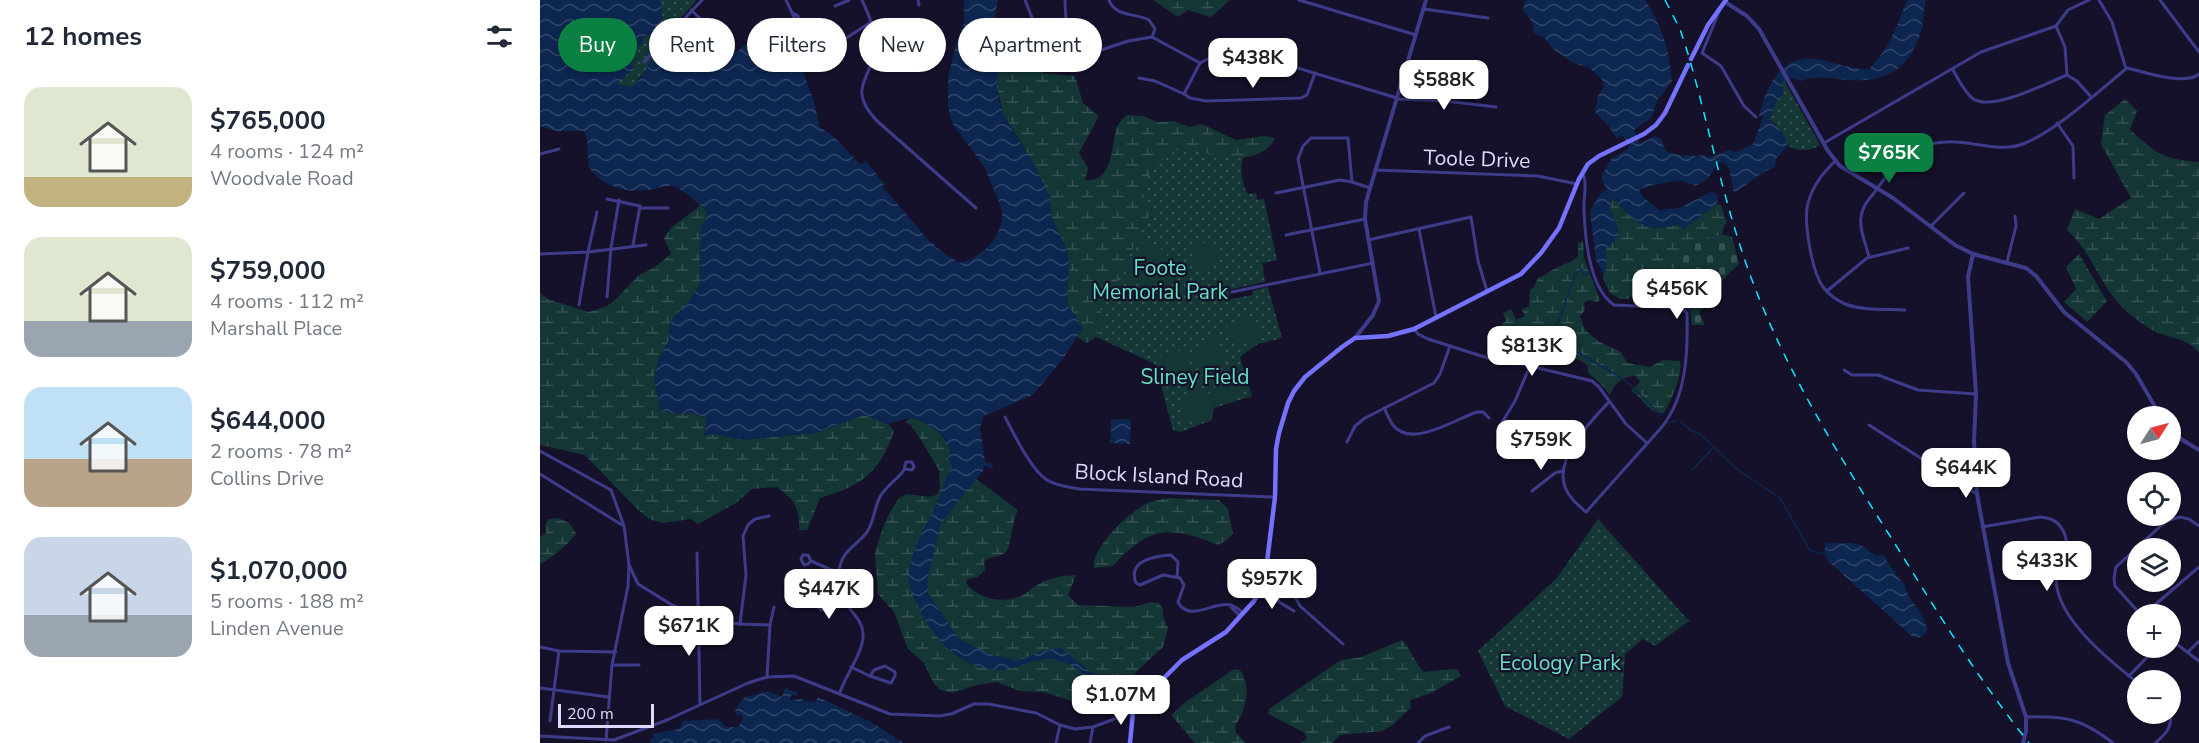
<!DOCTYPE html>
<html lang="en">
<head>
<meta charset="utf-8">
<style>
  :root { --surface:#fff; --page:#f6f6f7; --text:#1f2937; --muted:#747a83; --accent:#0b8043 }
  body { margin:0; font-family:"Nunito Sans",sans-serif; background:var(--page); color:var(--text); height:100vh; display:flex; flex-direction:column; font-size:22px; white-space:nowrap }
  * { box-sizing:border-box; margin:0 }
  p { font-size:20px; color:var(--muted) }
  .icon { flex:none; width:33px; height:33px; fill:none; stroke:currentColor; stroke-width:2; stroke-linecap:round; stroke-linejoin:round }
  .map { position:relative; flex:1; overflow:hidden }
  .sheet { display:flex; flex-direction:column; background:var(--surface); width:540px }
  .sheet>* { flex:none }
  .banner { position:absolute; left:18px; top:18px; width:570px; height:54px; display:flex; gap:12px }
  .needle { width:39px; rotate:54deg }
  .controls { position:absolute; left:1587px; top:406px; display:grid; gap:12px }
  .controls a { display:grid; place-items:center; width:54px; height:54px; border-radius:50%; background:var(--surface); box-shadow:0 2px 4px #0004; font-size:30px }
  .scale { position:absolute; left:18px; bottom:15px; width:96px; box-sizing:border-box; padding-left:6px; border:3px solid #dfdbff; border-top:0; font-size:16px; line-height:21px; white-space:nowrap; color:#dfdbff; -webkit-text-stroke:4px #15112b; paint-order:stroke }
  .price { position:absolute; translate:-50% -51px; padding:0 14px; border-radius:12px; background:#fff; color:#222; font-size:20px; line-height:39px; filter:drop-shadow(0 2px 3px #0008) }
  .price::after { content:''; position:absolute; left:50%; top:36px; width:18px; height:14px; margin-left:-9px; background:inherit; clip-path:polygon(0 0,100% 0,50% 100%) }
  .price.current { background:var(--accent); color:#fff }
  ul { padding:0; list-style:none }
  li { display:flex; align-items:center; gap:18px; height:150px; padding:0 24px }
  li span { display:grid; place-items:center; flex:none; width:168px; height:120px; border-radius:18px; color:#555 }
  li>.icon { margin-inline-start:auto }
  span .icon { width:72px; height:72px; fill:#fffc; stroke-width:1 }
  li b { font-size:26px }
  h2 { display:flex; justify-content:space-between; align-items:center; height:72px; padding:0 24px; font-size:26px }
  .tag { padding:0 21px; border-radius:27px; background:var(--surface); box-shadow:0 2px 4px #0004; font-size:21px; line-height:54px }
  .tag.current { background:var(--accent); color:#fff }
  main { display:flex; flex:1; min-height:0 }
  .map>svg:first-child { display:block }
  .grass { fill:url(#grass-dots) }
  .wetland { fill:url(#wetland-marsh) }
  .cemetery { fill:url(#cemetery-stones) }
  .pitch { fill:#143634 }
  .water { fill:url(#water-waves) }
  .lines { fill:none; stroke-linecap:round; stroke-linejoin:round }
  .stream { stroke:#0d264f; stroke-width:1.5 }
  .minor { stroke:#3e3c8a; stroke-width:3 }
  .tertiary { stroke:#3e3c8a; stroke-width:4 }
  .secondary { stroke:#7472ff; stroke-width:4.5 }
  .rail { stroke:#07e9ff; stroke-width:1.5; stroke-dasharray:9 8; stroke-linecap:butt }
  .labels { text-anchor:middle; dominant-baseline:central; stroke-width:4.5; stroke-linejoin:round; paint-order:stroke }
  .street-label { font-size:21px; fill:#dfdbff; stroke:#15112b }
  .park-label { font-size:21px; fill:#65e2c1; stroke:#15112b }
</style>
</head>
<body>
<main>
<section class="sheet">
<h2>12 homes<svg class="icon" aria-label="filters" viewBox="0 0 24 24"><path d="M4 7h16M4 17h16"/><circle cx="9" cy="7" r="2"/><circle cx="15" cy="17" r="2"/></svg></h2>
<ul>
<li><span style="background:linear-gradient(#dfe7d0 75%,#c2b280 0)"><svg class="icon" aria-label="home" viewBox="0 0 24 24"><path d="M3 11l9-7 9 7M6 9v11h12V9"/></svg></span><div><b>$765,000</b><p>4 rooms · 124 m²</p><p>Woodvale Road</p></div></li>
<li><span style="background:linear-gradient(#dfe7d0 70%,#9aa5b1 0)"><svg class="icon" aria-label="home" viewBox="0 0 24 24"><path d="M3 11l9-7 9 7M6 9v11h12V9"/></svg></span><div><b>$759,000</b><p>4 rooms · 112 m²</p><p>Marshall Place</p></div></li>
<li><span style="background:linear-gradient(#bfe0f5 60%,#b9a48a 0)"><svg class="icon" aria-label="home" viewBox="0 0 24 24"><path d="M3 11l9-7 9 7M6 9v11h12V9"/></svg></span><div><b>$644,000</b><p>2 rooms · 78 m²</p><p>Collins Drive</p></div></li>
<li><span style="background:linear-gradient(#c9d6e8 65%,#9aa5b1 0)"><svg class="icon" aria-label="home" viewBox="0 0 24 24"><path d="M3 11l9-7 9 7M6 9v11h12V9"/></svg></span><div><b>$1,070,000</b><p>5 rooms · 188 m²</p><p>Linden Avenue</p></div></li>
</ul>
</section>
<div class="map">
<svg width="1659" height="743" viewBox="0 0 1659 743">
  <defs>
    <pattern id="grass-dots" width="8" height="8" patternUnits="userSpaceOnUse" patternTransform="scale(1.5)"><rect width="8" height="8" fill="#143634"/><path d="M2 2h.1M6 6h.1" fill="none" stroke="#365252" stroke-width="1.8" stroke-linecap="round"/></pattern>
    <pattern id="wetland-marsh" width="20" height="14" patternUnits="userSpaceOnUse" patternTransform="scale(1.5)"><rect width="20" height="14" fill="#143634"/><path d="M1 5h8M5 5V1M11 12h8M15 12V8" fill="none" stroke="#365252"/></pattern>
    <pattern id="cemetery-stones" width="16" height="16" patternUnits="userSpaceOnUse" patternTransform="scale(1.5)"><rect width="16" height="16" fill="#143634"/><path d="M2 7V4a2 2 0 0 1 4 0v3zM10 15v-3a2 2 0 0 1 4 0v3z" fill="#365252"/></pattern>
    <pattern id="water-waves" width="16" height="10" patternUnits="userSpaceOnUse" patternTransform="scale(1.5)"><rect width="16" height="10" fill="#0d264f"/><path d="M0 5q4-4 8 0t8 0" fill="none" stroke="#304569"/></pattern>
  </defs>
  <rect width="100%" height="100%" fill="#15112b"/>
  <g class="grass">
    <path d="M118,0H157L120,41L124,45L133,35L142,44C129,54 98,73 93,87L72,83L85,66L82,61Z"/>
    <path d="M1244,80L1280,145C1269,152 1260,151 1248,146C1245,136 1238,124 1229,120V116L1232,115L1235,103L1243,93L1242,82Z"/>
    <path d="M617,136L704,156C699,166 702,185 708,194L716,193L717,200L724,199L737,260L722,263L725,282L688,290L690,299L713,295L712,291L728,287L742,338L718,344L700,357L712,396L674,408L672,420L641,432L633,430L615,364L541,330Z"/>
    <path d="M1058,519L1149,621L1115,646L1103,639L1085,654L1082,697L1029,739L965,706L938,651L1017,578Z"/>
  </g>
  <g class="wetland">
    <path d="M613,0H690L671,17L648,10L638,17Z"/>
    <path d="M454,21L470,38L486,63L504,73L535,76L543,103L559,116L539,153L548,168L545,180C573,183 571,148 576,130C577,124 583,119 587,115L603,116L618,122L634,121L649,127L662,124L696,140L724,136L735,138C728,155 703,160 686,158C672,157 656,145 641,149C626,153 606,174 603,189C601,197 608,203 613,208L576,283L560,309C567,325 563,335 546,343L537,337L543,328L529,307L527,298L528,253L512,218L508,194L492,161L463,114L457,87L458,48Z"/>
    <path d="M1585,99L1597,111L1590,130C1618,154 1621,159 1659,162V353C1648,337 1629,339 1614,331C1603,325 1589,314 1581,306C1559,283 1551,251 1527,230L1535,209L1559,219L1591,198L1561,144L1565,115Z"/>
    <path d="M1072,200L1077,201C1087,216 1101,228 1120,228C1126,227 1132,225 1139,225L1143,229L1177,204L1181,205L1187,223L1184,226L1182,234L1145,254L1130,283L1094,294L1088,299H1080L1070,293L1063,279L1065,249L1079,231L1070,209Z"/>
    <path d="M161,205L166,210V219L161,227L160,284L150,300L130,322L129,340L119,358L114,378L120,410L138,414L152,413L167,418L164,435L176,434L201,440L275,433L324,415L348,424L354,431C340,472 322,486 280,498L267,530H259C260,507 254,500 237,487L212,489L196,503L158,524L151,519L123,523L109,519L95,507L45,455L0,445V293L8,299L49,312L67,306L75,300L98,276L115,267L131,254L124,238L131,228Z"/>
    <path d="M1043,240L1044,258L1060,300L1057,302L1049,300L1044,303L1045,310L1040,316L1045,330L1058,341L1081,352L1087,363L1110,367L1123,360L1140,361C1143,376 1131,400 1124,413C1107,414 1104,398 1091,391L1100,382L1096,376C1083,376 1074,383 1070,395L1058,381L1048,373V366L1040,360L1031,358L1023,348L1016,349L1010,340C997,339 1000,342 990,344C981,347 974,340 965,345L957,332L962,328L961,324L966,321L963,313L971,309L976,320L985,316L982,310L989,306L990,290L994,287L998,278C1006,275 1009,271 1016,268C1024,263 1031,264 1038,256V244Z"/>
    <path d="M1539,254L1567,301L1547,322L1524,302L1536,289L1526,267Z"/>
    <path d="M370,418C388,420 403,433 411,450L409,459L478,510C472,521 471,547 466,552C460,558 451,555 444,562L445,570L438,577L428,579L426,583C440,600 463,604 483,595C488,592 493,587 499,584C510,578 524,575 536,575L528,595L538,605L594,607L611,602L619,603L623,609V616L628,628L623,647L597,671L577,700L541,704L503,692L480,691L456,682L437,685L412,693L400,690L393,682L384,663L368,649L354,612L338,594L335,553L343,527L350,512L359,498L367,494L390,497L396,495L400,490L399,470L381,440L371,425L366,422Z"/>
    <path d="M628,498L679,500L688,509L693,534L687,540L678,545C630,525 608,526 573,566L554,568C551,547 592,509 610,502C616,500 622,499 628,498Z"/>
    <path d="M18,518L29,523L36,533C34,540 7,562 0,564V537L6,533L5,525L9,519Z"/>
    <path d="M862,640C870,647 874,662 884,672L913,669L918,670L921,676L891,693L870,700L871,707L854,724L842,731L800,735L792,743H761L766,740L767,737L763,732L728,714L729,709L801,660L821,657Z"/>
    <path d="M694,669L700,670C712,686 706,711 695,726L696,733L706,743H655L631,715L647,701Z"/>
  </g>
  <path class="cemetery" d="M1182,234L1192,237L1199,264L1167,295L1169,304L1159,312L1165,325H1152L1150,312L1146,305L1112,304L1130,283L1145,254L1161,235H1166L1171,241Z"/>
  <g class="pitch">
    <path d="M653,238L680,251L671,272C653,264 652,257 653,238Z"/>
    <path d="M605,239C636,255 636,267 621,297L586,277L585,274Z"/>
    <path d="M708,313L722,337L709,341L694,339L685,328Z"/>
    <path d="M677,332L684,362L654,369C653,347 660,342 677,332Z"/>
    <path d="M645,349L649,351C649,372 646,378 627,387L617,358Z"/>
    <path d="M699,368L704,396L675,405C671,384 679,374 699,368Z"/>
    <path d="M660,389L669,393L671,418H642C641,402 648,397 660,389Z"/>
  </g>
  <g class="water">
    <path d="M0,0H120C123,16 128,37 105,35L103,42L86,59L85,63L90,64L95,68L76,84L92,87L103,75L110,61L145,38L146,41L162,49L160,55L168,69L175,71L179,61L199,50L206,44L222,41L236,46L261,66L273,99L280,127L294,137L321,165L326,161L344,184L342,186L391,243L393,242L395,244L394,246L419,263C443,257 464,236 462,210L445,168L412,123L408,107V78L416,44L424,23V0H458L454,21L458,48L457,87L460,105L467,122L492,161L509,195L512,218L528,253L529,271L527,298L529,307L543,328L522,360L493,395L444,416L440,427L445,462L453,464L452,468L444,466L443,471L401,523L388,576V593L417,636L425,642L450,654L477,661L503,651L521,648L573,689L596,702C563,702 548,667 517,660C496,655 476,672 455,670C418,667 393,638 378,606C373,596 367,584 369,572C372,546 388,524 398,500C404,487 403,480 412,467L408,459L411,450L401,434L379,419L370,418L348,424L324,415L275,433L201,440L176,434L164,436L167,418L152,413L138,414L120,410L114,378L119,358L129,340L130,322L150,300L160,284L161,227L166,219V210C160,204 143,191 136,187C127,183 117,189 108,190C85,193 64,187 49,168L47,140L44,131H16L0,126Z"/>
    <path d="M985,0H1105C1122,25 1130,53 1132,82L1118,99L1111,118L1094,130L1100,144L1114,136L1121,139C1123,144 1124,149 1128,152C1134,155 1157,157 1162,155L1170,157L1189,150L1196,152L1213,144L1224,115L1219,116C1225,93 1235,63 1263,59C1275,57 1290,62 1301,65C1311,67 1319,70 1329,69C1349,49 1357,26 1367,0H1386C1383,10 1384,22 1381,32C1368,71 1345,83 1306,80C1291,78 1276,75 1261,81L1251,77L1242,82L1243,93L1235,103L1232,116H1229V120C1238,124 1245,136 1248,146L1236,159L1235,167C1218,173 1209,184 1194,193L1189,168L1184,163H1178L1168,179L1155,186C1150,184 1142,180 1136,181C1128,182 1104,186 1099,190L1102,196L1119,210L1139,208L1173,191L1178,197L1177,204L1143,229L1139,225C1132,225 1126,227 1120,228C1101,228 1087,216 1077,201L1072,200L1070,209L1079,231L1074,242L1065,249L1067,257L1065,276L1056,261L1050,211L1060,194L1067,189L1062,180V175L1072,158L1088,149L1089,146L1083,136L1076,138L1068,125L1055,112L1058,96L1064,87L1062,80L1050,68L1033,63L1012,48L1004,37L994,33L992,22L983,10Z"/>
    <path d="M573,419H589L591,421L590,444L569,443L570,438H571V420Z"/>
    <path d="M1286,543C1301,544 1321,539 1331,553L1337,556L1342,554L1347,559L1346,560L1362,582L1364,583C1367,601 1386,613 1387,631C1383,637 1380,639 1373,637L1289,562L1284,553Z"/>
    <path d="M245,688L257,693V696L253,695L250,697V700L263,699L265,701L275,702L278,697L331,722L364,743H111L110,740L114,738L112,734L139,729L143,721L178,719L187,727H198L203,719L202,715H197L195,711L203,698L210,696L228,691L242,697Z"/>
  </g>
  <g class="lines">
    <g class="stream">
      <path d="M1049,273L1044,275L1042,269L1035,274L1019,321L1016,324L1017,336L1027,346L1085,380L1121,415"/>
      <path d="M1141,422L1152,431L1160,434L1198,470L1240,498L1268,547L1271,551L1286,554"/>
      <path d="M1128,423L1136,421"/>
      <path d="M1152,470L1173,448"/>
    </g>
    <g class="minor">
      <path d="M246,0L255,19L258,20V16L253,13"/>
      <path d="M322,0C329,15 335,29 335,46C334,78 305,86 336,120L436,208"/>
      <path d="M378,0L379,5"/>
      <path d="M485,0L493,20C491,24 487,30 486,34C486,44 495,55 502,60"/>
      <path d="M525,0L526,22L529,28L555,49L561,50L588,41L612,37L660,63"/>
      <path d="M569,0C575,17 596,13 609,20L615,29L612,37"/>
      <path d="M759,0L876,35"/>
      <path d="M1559,0L1572,22L1586,69"/>
      <path d="M1620,0L1659,52"/>
      <path d="M295,6L309,0"/>
      <path d="M884,9L948,18"/>
      <path d="M151,10L165,23"/>
      <path d="M1179,12L1162,53L1181,66L1204,106L1216,117"/>
      <path d="M274,26L288,50L331,22"/>
      <path d="M1516,26L1525,47L1527,75"/>
      <path d="M104,62L162,0"/>
      <path d="M1413,70C1418,79 1424,91 1432,98C1451,113 1506,83 1527,75L1537,81L1551,97"/>
      <path d="M599,78L615,81L644,94L660,63L679,53L701,51L857,98"/>
      <path d="M644,94L650,98L666,101L761,98L767,95L775,73"/>
      <path d="M857,99L905,101L956,107"/>
      <path d="M1517,123L1533,146L1534,178"/>
      <path d="M1284,143L1441,52L1516,26L1528,10L1549,0"/>
      <path d="M0,154L19,149"/>
      <path d="M1295,161C1283,173 1273,185 1268,203C1263,221 1272,272 1283,287C1288,294 1298,301 1305,304C1323,311 1346,309 1365,310"/>
      <path d="M835,170L998,176L1037,184"/>
      <path d="M1043,174C1048,185 1043,198 1044,210C1045,238 1049,288 1074,305L1142,308L1147,313C1148,351 1147,397 1121,428L1046,512C1038,505 1029,498 1025,487C1014,458 1051,421 1069,402"/>
      <path d="M736,193L800,180L812,182L830,188"/>
      <path d="M67,199L100,206L93,245"/>
      <path d="M100,208H128"/>
      <path d="M1391,226L1424,193"/>
      <path d="M879,229L896,317"/>
      <path d="M746,235L825,219"/>
      <path d="M828,240L931,217L938,261L947,291"/>
      <path d="M0,254L48,252L106,245"/>
      <path d="M1329,257C1326,244 1319,230 1321,217C1322,207 1328,200 1334,193C1352,167 1372,143 1406,142C1430,140 1459,153 1483,144C1516,131 1559,91 1587,68C1604,72 1645,86 1659,74"/>
      <path d="M1467,262L1476,226L1475,216"/>
      <path d="M780,273L758,159L763,146L771,138H808L812,182"/>
      <path d="M1287,291L1327,258L1368,248"/>
      <path d="M692,292L833,263"/>
      <path d="M67,297L71,248L79,200"/>
      <path d="M39,305L48,252L57,212"/>
      <path d="M874,329L878,334L888,339L951,359L990,366L1052,381L1059,387L1086,424L1107,443"/>
      <path d="M1304,370L1312,375H1338L1378,390L1436,394"/>
      <path d="M844,408C847,413 849,420 853,425C871,449 915,419 937,412H943L949,418"/>
      <path d="M465,417C474,434 491,470 507,480C517,486 528,487 539,489L735,497"/>
      <path d="M1329,425L1437,494"/>
      <path d="M960,426L975,401L990,366"/>
      <path d="M807,442L815,426L825,418L894,383L900,374L910,346"/>
      <path d="M0,451L71,490L84,526L89,565L88,586L72,665L66,740"/>
      <path d="M0,474L82,525"/>
      <path d="M992,491L1015,473L1022,471"/>
      <path d="M1442,527L1500,517C1508,518 1515,519 1520,526C1537,547 1513,566 1517,588C1524,624 1570,661 1598,683"/>
      <path d="M157,553L160,704"/>
      <path d="M271,561L268,564L264,565L261,559L263,555H268L271,561L308,577L313,586C311,600 294,610 281,610L276,605"/>
      <path d="M727,562L735,565L743,573L760,606L803,644"/>
      <path d="M89,565L98,584L132,605L145,610L158,611L177,621L200,624L230,625"/>
      <path d="M637,577L638,562L631,555C616,556 587,560 596,583L600,585L623,575L640,578L644,585L638,602C649,623 674,601 691,605C696,607 700,610 703,613"/>
      <path d="M720,590L754,611"/>
      <circle cx="272" cy="601" r="5"/>
      <path d="M691,607L700,616"/>
      <path d="M1601,615L1575,586L1574,578L1576,567L1626,521L1640,517L1649,519L1659,526"/>
      <path d="M1603,615L1659,567"/>
      <path d="M200,624L206,575L203,536L208,525L215,519L229,516"/>
      <path d="M1630,639L1659,661"/>
      <path d="M0,647L19,651L76,652"/>
      <path d="M1648,652L1659,641"/>
      <path d="M72,665H99"/>
      <path d="M345,666L355,672V676L351,683L330,676L334,670Z"/>
      <path d="M311,667L330,676"/>
      <path d="M1589,676L1616,648"/>
      <path d="M227,677L230,625L234,607"/>
      <path d="M0,688L69,697"/>
      <path d="M300,692C305,676 325,650 323,633C321,611 294,606 299,571C302,549 316,547 327,532C334,522 334,508 340,497C345,487 360,477 364,470C365,467 365,464 366,462H372L374,467L372,470L365,469"/>
      <path d="M1486,717C1525,716 1541,718 1573,743"/>
      <path d="M10,721L19,651"/>
      <path d="M0,736L74,740L127,720L208,683L227,677L254,676L350,714L399,716L411,714L434,704H449L496,713L520,725L535,729L553,727L593,712"/>
      <path d="M516,743L520,725"/>
      <path d="M550,743L553,727"/>
      <path d="M878,743L885,736L909,727"/>
      <path d="M1615,743C1626,734 1633,727 1630,712"/>
    </g>
    <g class="tertiary">
      <path d="M1185,2L1207,16L1219,29L1288,151L1300,166L1353,198L1415,245L1433,254L1486,268L1496,276L1524,312L1586,362L1596,374L1621,417"/>
      <path d="M1433,254L1428,277L1436,394L1434,441L1437,494L1468,663L1486,717V731L1483,743"/>
      <path d="M815,338L833,315L839,301L825,219L826,202L886,0"/>
      <path d="M1630,429L1641,439L1659,450"/>
    </g>
    <g class="secondary">
      <path d="M1151,59L1168,25L1186,0"/>
      <path d="M590,743L593,712L596,706L642,660L686,632L714,601L720,590L727,562L735,497L736,449L739,433L748,403L754,391L765,377L802,347L815,338L848,336L874,329L981,274L1001,253L1019,228L1039,179L1048,164L1059,156L1104,134L1116,125L1125,113L1148,65"/>
    </g>
    <path class="rail" d="M1125,0L1140,29L1149,57C1170,131 1185,208 1212,280C1247,374 1303,462 1357,547C1399,615 1439,680 1489,743"/>
  </g>
  <g class="labels">
    <g class="street-label">
      <text transform="translate(937 159) rotate(2)">Toole Drive</text>
      <text transform="translate(619 476) rotate(3)">Block Island Road</text>
    </g>
    <g class="park-label">
      <text x="620" y="268">Foote<tspan x="620" dy="24">Memorial Park</tspan></text>
      <text x="655" y="377">Sliney Field</text>
      <text x="1020" y="663">Ecology Park</text>
    </g>
  </g>
</svg>
<div class="controls">
<a><svg class="needle" viewBox="-14 -14 28 28"><path d="M0-13l5 13h-10z" fill="#e53935"/><path d="M0 13l5-13h-10z" fill="#747a83"/></svg></a>
<a><svg class="icon" aria-label="locate" viewBox="0 0 24 24"><circle cx="12" cy="12" r="6"/><path d="M12 2v4M12 18v4M2 12h4M18 12h4"/></svg></a>
<a><svg class="icon" aria-label="layers" viewBox="0 0 24 24"><path d="M12 4l9 5-9 5-9-5zM3 14l9 5 9-5"/></svg></a>
<a>+</a>
<a>−</a>
</div>
<div class="scale">200 m</div>
<b class="price" style="left:713px;top:89px">$438K</b>
<b class="price" style="left:904px;top:111px">$588K</b>
<b class="price current" style="left:1349px;top:184px">$765K</b>
<b class="price" style="left:1137px;top:320px">$456K</b>
<b class="price" style="left:992px;top:377px">$813K</b>
<b class="price" style="left:1001px;top:471px">$759K</b>
<b class="price" style="left:1426px;top:499px">$644K</b>
<b class="price" style="left:1507px;top:592px">$433K</b>
<b class="price" style="left:732px;top:610px">$957K</b>
<b class="price" style="left:289px;top:620px">$447K</b>
<b class="price" style="left:149px;top:657px">$671K</b>
<b class="price" style="left:581px;top:726px">$1.07M</b>
<div class="banner">
<a class="tag current">Buy</a>
<a class="tag">Rent</a>
<a class="tag">Filters</a>
<a class="tag">New</a>
<a class="tag">Apartment</a>
</div>
</div>
</main>
</body>
</html>
